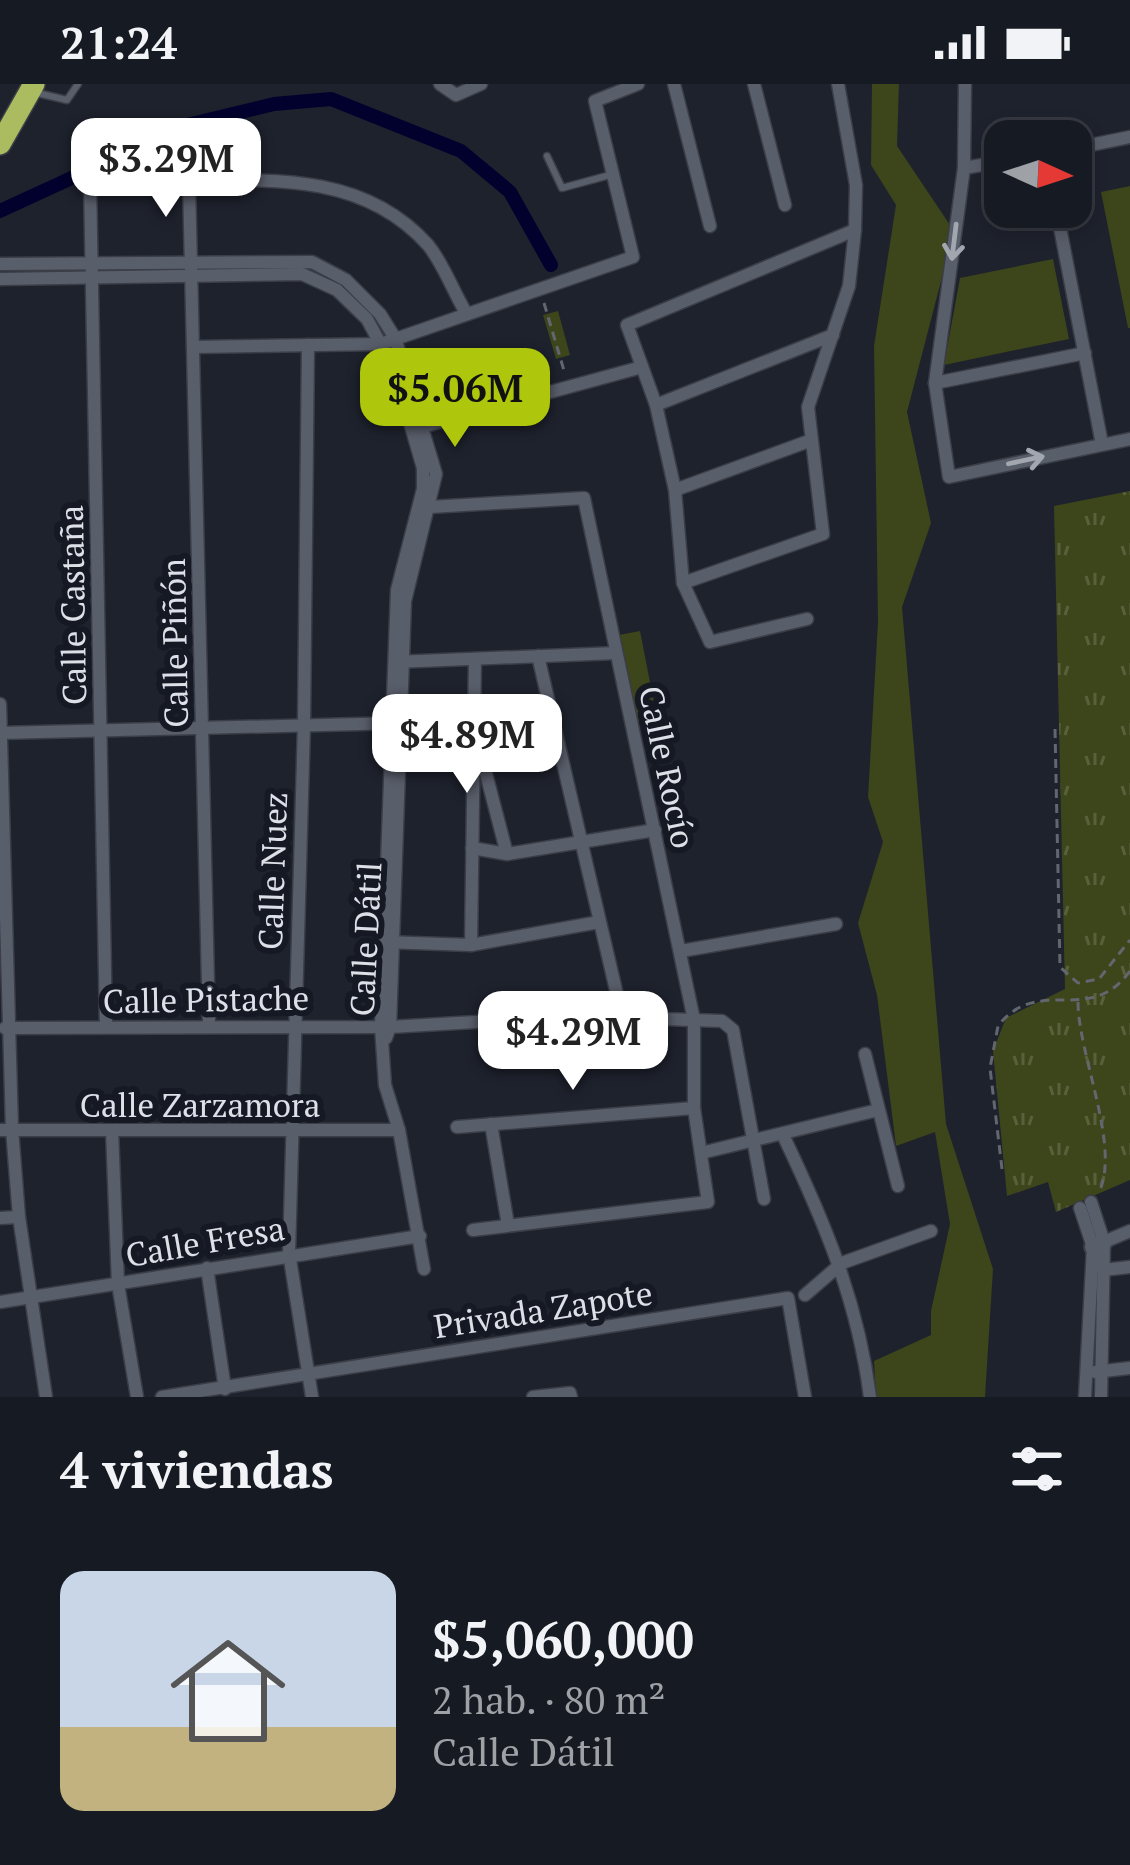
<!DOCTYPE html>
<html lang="es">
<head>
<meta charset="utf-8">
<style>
  :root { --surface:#161a22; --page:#1f232a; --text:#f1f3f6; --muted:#9ea1a5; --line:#353840; --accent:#aec60b }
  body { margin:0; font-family:"PT Serif",serif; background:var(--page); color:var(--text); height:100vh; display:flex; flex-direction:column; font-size:45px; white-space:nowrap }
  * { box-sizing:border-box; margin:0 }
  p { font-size:39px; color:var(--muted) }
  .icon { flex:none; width:66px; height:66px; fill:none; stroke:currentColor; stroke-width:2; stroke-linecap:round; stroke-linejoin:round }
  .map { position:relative; height:1313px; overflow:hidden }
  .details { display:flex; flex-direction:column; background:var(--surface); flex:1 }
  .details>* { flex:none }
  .needle { width:78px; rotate:93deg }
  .buttons { position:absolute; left:984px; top:36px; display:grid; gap:24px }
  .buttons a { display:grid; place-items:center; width:108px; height:108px; border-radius:24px; background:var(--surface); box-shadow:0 6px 18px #0003,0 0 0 3px var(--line); font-size:60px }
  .price { position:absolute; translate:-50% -102px; padding:0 27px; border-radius:24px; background:#fff; color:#222; font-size:39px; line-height:78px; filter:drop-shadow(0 3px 6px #0008) }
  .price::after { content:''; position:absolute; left:50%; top:72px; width:36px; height:27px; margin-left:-18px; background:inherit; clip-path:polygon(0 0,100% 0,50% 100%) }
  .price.on { background:var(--accent); color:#111 }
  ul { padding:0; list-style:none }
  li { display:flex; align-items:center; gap:36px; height:300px; padding:0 60px }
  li+li { border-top:3px solid var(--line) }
  li span { display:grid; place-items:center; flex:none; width:336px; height:240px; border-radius:24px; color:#555 }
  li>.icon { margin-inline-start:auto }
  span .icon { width:144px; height:144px; fill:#fffc; stroke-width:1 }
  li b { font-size:51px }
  h2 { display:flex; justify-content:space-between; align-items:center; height:144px; padding:0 60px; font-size:51px }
  .status { display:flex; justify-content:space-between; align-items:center; height:84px; padding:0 60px; background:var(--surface); direction:ltr }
  .status svg { height:33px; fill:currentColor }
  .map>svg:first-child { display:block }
  .grass { fill:url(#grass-tufts) }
  .park { fill:#3d451b }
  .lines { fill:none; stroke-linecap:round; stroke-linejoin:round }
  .canal { stroke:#02012e; stroke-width:14 }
  .lane-casing { stroke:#3b3e47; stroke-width:9 }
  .street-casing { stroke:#3b3e47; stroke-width:15 }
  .secondary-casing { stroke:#3b3e47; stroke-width:20 }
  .highway-casing { stroke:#3b3e47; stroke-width:24 }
  .path { stroke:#62666f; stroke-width:3; stroke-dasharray:9 6; stroke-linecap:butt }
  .lane { stroke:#595e6b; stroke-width:6 }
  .street { stroke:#595e6b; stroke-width:12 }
  .secondary { stroke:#595e6b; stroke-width:16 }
  .highway { stroke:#aabb60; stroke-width:21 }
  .oneway { stroke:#a2a6af }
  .labels { text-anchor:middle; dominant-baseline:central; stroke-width:12; stroke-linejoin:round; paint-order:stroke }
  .street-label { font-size:33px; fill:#dde0e7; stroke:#151923 }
</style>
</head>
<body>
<div class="status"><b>21:24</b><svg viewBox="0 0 49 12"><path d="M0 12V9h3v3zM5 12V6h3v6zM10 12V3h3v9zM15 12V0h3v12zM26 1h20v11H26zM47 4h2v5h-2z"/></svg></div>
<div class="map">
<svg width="1130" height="1313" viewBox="0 0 1130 1313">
  <defs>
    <pattern id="grass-tufts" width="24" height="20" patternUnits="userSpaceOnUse" patternTransform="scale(3)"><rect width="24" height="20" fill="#3d451b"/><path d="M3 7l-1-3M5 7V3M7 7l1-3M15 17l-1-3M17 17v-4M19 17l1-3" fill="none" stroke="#59603c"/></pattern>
  </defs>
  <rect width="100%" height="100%" fill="#1e222d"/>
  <path class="grass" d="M1130,407V1096L1056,1128L1048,1098L1007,1112L993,967L1006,934L1065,905L1054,422Z"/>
  <g class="park">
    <path d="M872,0H899L897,62L954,147L907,328L931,439L902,523L946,1040L993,1185L985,1313H876L874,1277L931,1251V1227L950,1140L935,1048L896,1062L877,911L858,839L883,758L868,713L878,538L874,262L896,121L871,81Z"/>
    <path d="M1130,102V244H1128L1101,108Z"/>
    <path d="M1053,175L1069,255L944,281L960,194Z"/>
    <path d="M558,227L570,271L556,275L543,231Z"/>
    <path d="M640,547L657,634L637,638L619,551Z"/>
  </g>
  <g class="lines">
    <path class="canal" d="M0,127L187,41L274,20L331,15L461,67L510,108L551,181"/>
    <g class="lane-casing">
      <g id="lane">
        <path d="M33,8L67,16L78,0"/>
        <path d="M547,72L562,104L610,91"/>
      </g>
    </g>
    <g class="street-casing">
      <g id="street">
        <path d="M440,0L456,11L481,0"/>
        <path d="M674,0L710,142"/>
        <path d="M754,0L785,121"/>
        <path d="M965,0L964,84L935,299L949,393L1130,355"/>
        <path d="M188,57L209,940"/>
        <path d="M1071,65L1130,53"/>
        <path d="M964,84L1005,77"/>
        <path d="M191,97C276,95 366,91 428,161C443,179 453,207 465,227"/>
        <path d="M90,98L106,943"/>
        <path d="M1056,123L1102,360"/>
        <path d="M0,180L312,178L346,196L380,230L395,254L436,390L405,517L390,943L386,954"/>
        <path d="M0,195L302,190L337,206L367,235L395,287L423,384V405L397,506L381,942L385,1001L399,1046L424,1185"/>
        <path d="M308,261L304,641L289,1169L312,1313"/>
        <path d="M193,263L381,260L633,173L595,17L638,0"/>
        <path d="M935,299L1085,269"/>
        <path d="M656,321L833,251"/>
        <path d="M418,344L642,283"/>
        <path d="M675,406L809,357"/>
        <path d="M430,423L584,414L694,936V1024L708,1118L473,1146"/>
        <path d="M683,499L823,450L808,323L849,202L855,146L856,101L838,0"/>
        <path d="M807,535L710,558L683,499L675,406L656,321L627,241L855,146"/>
        <path d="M538,572L622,932"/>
        <path d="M395,578L616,569"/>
        <path d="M0,620L12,1045L19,1133L46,1313"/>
        <path d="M0,649L399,639"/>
        <path d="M478,659L507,770"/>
        <path d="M472,764L507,770L655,746"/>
        <path d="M385,858L471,861L599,838"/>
        <path d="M471,861L475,575"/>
        <path d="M681,867L836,840"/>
        <path d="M5,944L390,943L576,932L722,937L733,946L764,1115"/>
        <path d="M865,970L898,1102"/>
        <path d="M491,1040L508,1141"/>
        <path d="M457,1043L694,1024"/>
        <path d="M0,1046H399"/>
        <path d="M112,1046L118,1200L137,1313"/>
        <path d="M783,1051C824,1137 858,1217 870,1313"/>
        <path d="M701,1069L878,1026"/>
        <path d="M1091,1118L1104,1158L1101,1313"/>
        <path d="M1080,1124L1093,1163L1085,1313"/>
        <path d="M0,1134L19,1133"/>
        <path d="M1104,1158L1130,1147"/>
        <path d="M207,1184L225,1305"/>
        <path d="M1103,1186L1130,1183"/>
        <path d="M805,1211L842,1179L931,1147"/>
        <path d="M0,1218L420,1152"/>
        <path d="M1095,1288L1130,1284"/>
        <path d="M162,1313L788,1214L805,1313"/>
        <path d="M533,1313L570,1309L571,1313"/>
      </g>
    </g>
    <g class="secondary-casing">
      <path id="secondary" d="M1093,1163L1104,1158"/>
    </g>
    <g class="highway-casing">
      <path id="highway" d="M0,60L34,0"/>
    </g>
    <g class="path">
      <path d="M544,219L565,290"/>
      <path d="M1055,645L1060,883L1078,899L1099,895L1130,856"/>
      <path d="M1078,918C1078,970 1121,1063 1099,1108"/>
      <path d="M1002,1085L990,984L998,942C1038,890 1090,943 1130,887"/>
    </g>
    <use href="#lane" class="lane"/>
    <use href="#street" class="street"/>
    <use href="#secondary" class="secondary"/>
    <use href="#highway" class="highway"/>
  </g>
  <defs><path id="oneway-shaft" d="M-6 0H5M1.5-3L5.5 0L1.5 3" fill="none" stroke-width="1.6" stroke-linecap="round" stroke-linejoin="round" transform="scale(3)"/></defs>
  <g class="oneway">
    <use href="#oneway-shaft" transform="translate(954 158) rotate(97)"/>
    <use href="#oneway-shaft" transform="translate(1026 376) rotate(-12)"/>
  </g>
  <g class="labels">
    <g class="street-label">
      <text transform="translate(72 521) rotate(-91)">Calle Castaña</text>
      <text transform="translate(174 559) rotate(-91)">Calle Piñón</text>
      <text transform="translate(668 683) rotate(78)">Calle Rocío</text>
      <text transform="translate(272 787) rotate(-88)">Calle Nuez</text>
      <text transform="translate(365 855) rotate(-87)">Calle Dátil</text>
      <text transform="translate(206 915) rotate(-1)">Calle Pistache</text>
      <text x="200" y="1020">Calle Zarzamora</text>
      <text transform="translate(205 1157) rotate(-10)">Calle Fresa</text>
      <text transform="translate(543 1225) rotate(-9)">Privada Zapote</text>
    </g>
  </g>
</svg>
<div class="buttons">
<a><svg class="needle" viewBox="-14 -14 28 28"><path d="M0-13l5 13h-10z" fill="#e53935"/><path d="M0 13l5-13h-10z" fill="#9ea1a5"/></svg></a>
</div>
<b class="price" style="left:166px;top:136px">$3.29M</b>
<b class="price on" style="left:455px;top:366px">$5.06M</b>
<b class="price" style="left:467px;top:712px">$4.89M</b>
<b class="price" style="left:573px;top:1009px">$4.29M</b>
</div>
<section class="details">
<h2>4 viviendas<svg class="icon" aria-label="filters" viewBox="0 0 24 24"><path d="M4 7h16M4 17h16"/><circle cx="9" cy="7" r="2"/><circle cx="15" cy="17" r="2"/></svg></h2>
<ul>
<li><span style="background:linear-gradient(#c9d6e8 65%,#c2b280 0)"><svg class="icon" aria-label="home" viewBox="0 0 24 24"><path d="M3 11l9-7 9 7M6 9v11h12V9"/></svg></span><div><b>$5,060,000</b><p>2 hab. · 80 m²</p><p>Calle Dátil</p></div></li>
</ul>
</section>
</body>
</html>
